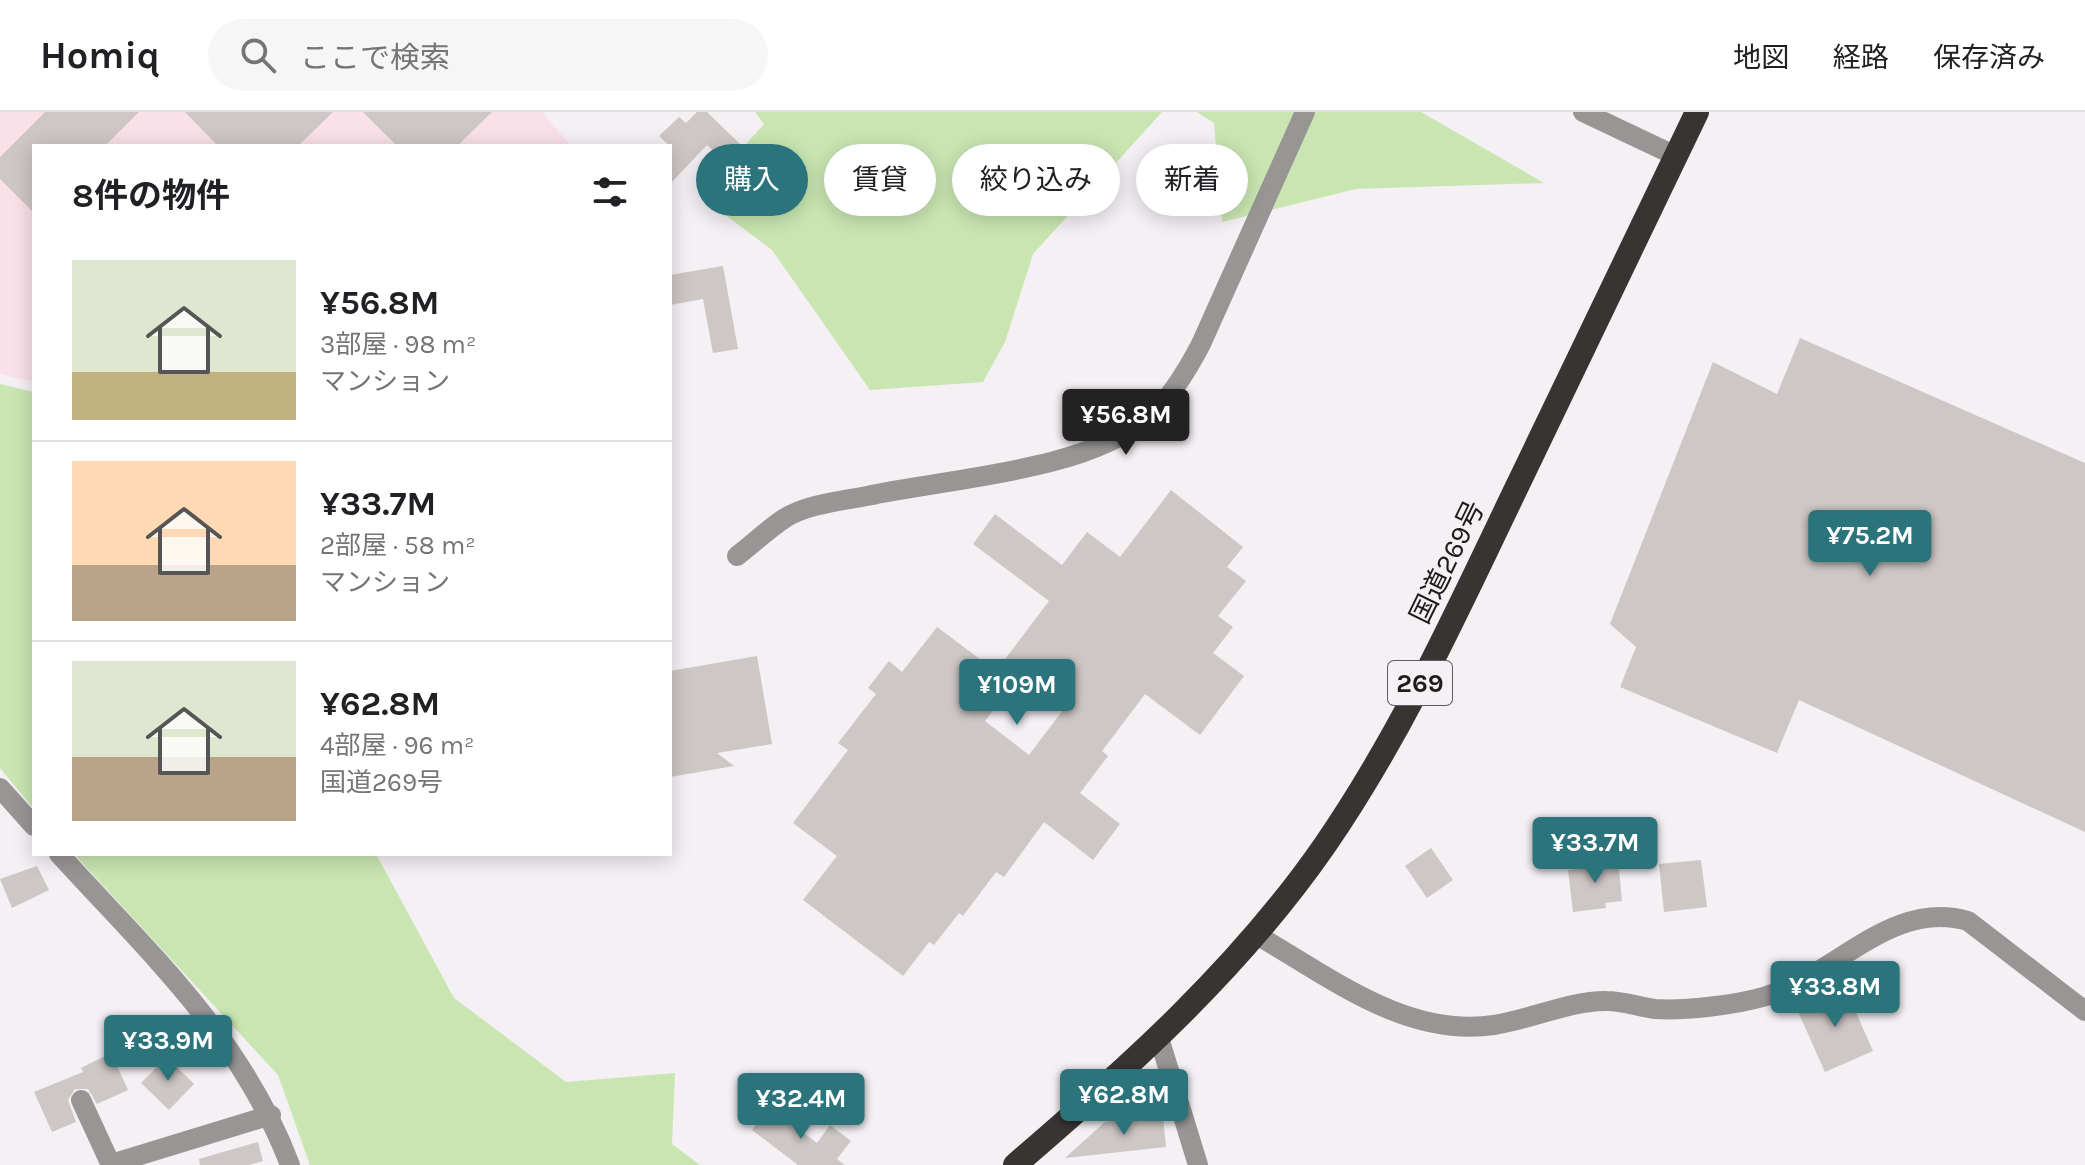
<!DOCTYPE html>
<html lang="ja">
<head>
<meta charset="utf-8">
<style>
  :root { --surface:#fff; --page:#f6f6f6; --text:#202124; --muted:#757577; --line:#e0e0e0; --accent:#2b747c }
  body { margin:0; font-family:Karla,"Noto Sans JP",sans-serif; background:var(--page); color:var(--text); height:100vh; display:flex; flex-direction:column; font-size:30px; white-space:nowrap }
  * { box-sizing:border-box; margin:0 }
  p { font-size:26px; color:var(--muted) }
  .icon { flex:none; width:44px; height:44px; fill:none; stroke:currentColor; stroke-width:2; stroke-linecap:round; stroke-linejoin:round }
  .map { position:relative; flex:1; overflow:hidden }
  .side { position:absolute; left:32px; top:32px; width:640px; height:712px; display:flex; flex-direction:column; background:var(--surface); border-radius:0px; box-shadow:0 4px 20px #0003 }
  .side>* { flex:none }
  .hud { position:absolute; left:696px; top:32px; width:760px; height:72px; display:flex; gap:16px }
  .price { position:absolute; translate:-50% -68px; padding:0 18px; border-radius:8px; background:var(--accent); color:#fff; font-size:26px; line-height:52px; filter:drop-shadow(0 2px 4px #0008) }
  .price::after { content:''; position:absolute; left:50%; top:48px; width:24px; height:18px; margin-left:-12px; background:inherit; clip-path:polygon(0 0,100% 0,50% 100%) }
  .price.current { background:#222; color:#fff }
  ul { padding:0; list-style:none }
  li { display:flex; align-items:center; gap:24px; height:200px; padding:0 40px }
  li+li { border-top:2px solid var(--line) }
  li span { display:grid; place-items:center; flex:none; width:224px; height:160px; border-radius:0px; color:#555 }
  li>.icon { margin-inline-start:auto }
  span .icon { width:96px; height:96px; fill:#fffc; stroke-width:1 }
  li b { font-size:34px }
  h2 { display:flex; justify-content:space-between; align-items:center; height:96px; padding:0 40px; font-size:34px }
  .tag { padding:0 28px; border-radius:36px; background:var(--surface); box-shadow:0 4px 20px #0003; font-size:28px; line-height:72px }
  .tag.current { background:var(--accent); color:#fff }
  header { display:flex; align-items:center; gap:48px; box-sizing:border-box; height:112px; padding:0 40px; background:var(--surface); border-bottom:2px solid var(--line) }
  header strong { font-size:38px }
  nav { display:flex; gap:44px; margin-inline-start:auto; font-size:28px }
  .search { width:560px; height:72px; background:var(--page); display:flex; align-items:center; gap:20px; box-sizing:border-box; padding:0 28px; border-radius:44px; color:var(--muted); font-size:30px }
  .map>svg:first-child { display:block }
  .education { fill:#fae0e8 }
  .green { fill:#c9e6b2 }
  .building { fill:#cdc7c5; fill-rule:evenodd }
  .lines { fill:none; stroke-linecap:round; stroke-linejoin:round }
  .minor { stroke:#989695; stroke-width:20 }
  .highway { stroke:#383432; stroke-width:24 }
  .labels { text-anchor:middle; dominant-baseline:central; stroke-width:7; stroke-linejoin:round; paint-order:stroke }
  .shield { fill:#f4f0f4; stroke:#5e5c5e; stroke-width:2 }
  .shield-label { font-size:26px; font-weight:bold; fill:#1d1c1d }
  .street-label { font-size:28px; fill:#1d1c1d; stroke:#f4f0f4 }
</style>
</head>
<body>
<header>
<strong>Homiq</strong>
<div class="search"><svg class="icon" aria-label="search" viewBox="0 0 24 24"><circle cx="10" cy="10" r="6"/><path d="M15 15l6 6"/></svg>ここで検索</div>
<nav><a>地図</a><a>経路</a><a>保存済み</a></nav>
</header>
<div class="map">
<svg width="2085" height="1053" viewBox="0 0 2085 1053">
  <rect width="100%" height="100%" fill="#f4f0f4"/>
  <path class="education" d="M0,0H542L571,34H34V270L0,262Z"/>
  <g class="green">
    <path d="M755,0H1162L1033,142L1005,230L983,270L870,278L772,138L700,84L764,12Z"/>
    <path d="M1197,0H1421L1544,71L1356,77L1222,110L1214,11Z"/>
    <path d="M0,272L34,280V697L0,656Z"/>
    <path d="M74,742H376L454,886L566,970L675,961L672,1032L700,1053H310L278,963Z"/>
  </g>
  <g class="building">
    <path d="M45,0H139L105,34H34V101L0,67V45Z"/>
    <path d="M185,0H333L298,34H218Z"/>
    <path d="M363,0H492L457,34H397Z"/>
    <path d="M697,0H707L741,33L725,50L707,33L670,72V34L659,24L679,5L686,11Z"/>
    <path d="M723,154L738,237L713,241L703,187L670,193V163Z"/>
    <path d="M1800,226L2085,351V720L1799,588L1777,641L1620,575L1636,535L1610,512L1713,250L1777,282Z"/>
    <path d="M1171,378L1243,435L1227,455L1246,469L1218,504L1233,515L1213,541L1244,564L1200,623L1145,582L1102,639L1108,644L1080,681L1120,712L1093,748L1044,710L1004,765L996,760L963,804L959,801L934,833L929,830L903,864L803,788L837,744L793,711L848,638L838,631L876,582L868,576L889,549L902,560L937,515L996,559L1049,489L973,432L995,402L1062,453L1087,420L1120,445ZM1029,552L1072,586L1029,643L985,609Z"/>
    <path d="M757,544L772,632L717,641L734,654L670,665V559Z"/>
    <path d="M1431,736L1453,768L1427,786L1405,754Z"/>
    <path d="M1618,746L1622,789L1605,791L1606,796L1573,800L1568,758L1586,756L1585,750Z"/>
    <path d="M1701,748L1707,795L1664,800L1659,752Z"/>
    <path d="M37,754L49,778L12,796L0,767Z"/>
    <path d="M1844,873L1873,939L1825,960L1796,895Z"/>
    <path d="M111,941L128,978L97,992L88,977H75L68,988L76,1010L52,1020L34,980L83,960L81,956Z"/>
    <path d="M167,945L194,972L169,998L141,971Z"/>
    <path d="M769,995L817,1031L830,1013L851,1029L837,1047L845,1053H798L752,1018Z"/>
    <path d="M1163,1004L1166,1035L1065,1046L1105,1010Z"/>
    <path d="M258,1030L263,1049L249,1053H200L199,1047Z"/>
  </g>
  <g class="lines">
    <g class="minor">
      <path d="M1583,0L1676,44"/>
      <path d="M737,444C753,432 768,417 785,406C808,392 841,389 867,384C949,366 1083,360 1148,306C1170,287 1188,257 1201,232L1305,0"/>
      <path d="M0,676L34,714"/>
      <path d="M59,742C150,842 241,924 290,1053"/>
      <path d="M1255,822C1329,864 1405,926 1494,913C1529,908 1572,888 1607,889C1623,889 1639,895 1655,897C1684,899 1735,893 1763,885C1833,866 1891,786 1968,809L2085,899"/>
      <path d="M1159,926L1198,1053"/>
      <path d="M81,988L111,1053"/>
      <path d="M111,1052L271,1003"/>
    </g>
    <path class="highway" d="M1015,1053C1128,956 1240,856 1325,733C1400,624 1455,504 1512,385C1574,257 1636,129 1697,0"/>
  </g>
  <g class="labels">
    <rect class="shield" x="1388" y="549" width="64" height="44" rx="6"/>
    <g class="shield-label">
      <text x="1420" y="571">269</text>
    </g>
    <g class="street-label">
      <text transform="translate(1447 450) rotate(-64)">国道269号</text>
    </g>
  </g>
</svg>
<b class="price current" style="left:1126px;top:345px">¥56.8M</b>
<b class="price" style="left:1870px;top:466px">¥75.2M</b>
<b class="price" style="left:1017px;top:615px">¥109M</b>
<b class="price" style="left:1595px;top:773px">¥33.7M</b>
<b class="price" style="left:1835px;top:917px">¥33.8M</b>
<b class="price" style="left:168px;top:971px">¥33.9M</b>
<b class="price" style="left:1124px;top:1025px">¥62.8M</b>
<b class="price" style="left:801px;top:1029px">¥32.4M</b>
<div class="hud">
<a class="tag current">購入</a>
<a class="tag">賃貸</a>
<a class="tag">絞り込み</a>
<a class="tag">新着</a>
</div>
<section class="side">
<h2>8件の物件<svg class="icon" aria-label="filters" viewBox="0 0 24 24"><path d="M4 7h16M4 17h16"/><circle cx="9" cy="7" r="2"/><circle cx="15" cy="17" r="2"/></svg></h2>
<ul>
<li><span style="background:linear-gradient(#dfe7d0 70%,#c2b280 0)"><svg class="icon" aria-label="home" viewBox="0 0 24 24"><path d="M3 11l9-7 9 7M6 9v11h12V9"/></svg></span><div><b>¥56.8M</b><p>3部屋 · 98 m²</p><p>マンション</p></div></li>
<li><span style="background:linear-gradient(#ffd9b3 65%,#b9a48a 0)"><svg class="icon" aria-label="home" viewBox="0 0 24 24"><path d="M3 11l9-7 9 7M6 9v11h12V9"/></svg></span><div><b>¥33.7M</b><p>2部屋 · 58 m²</p><p>マンション</p></div></li>
<li><span style="background:linear-gradient(#dfe7d0 60%,#b9a48a 0)"><svg class="icon" aria-label="home" viewBox="0 0 24 24"><path d="M3 11l9-7 9 7M6 9v11h12V9"/></svg></span><div><b>¥62.8M</b><p>4部屋 · 96 m²</p><p>国道269号</p></div></li>
</ul>
</section>
</div>
</body>
</html>
